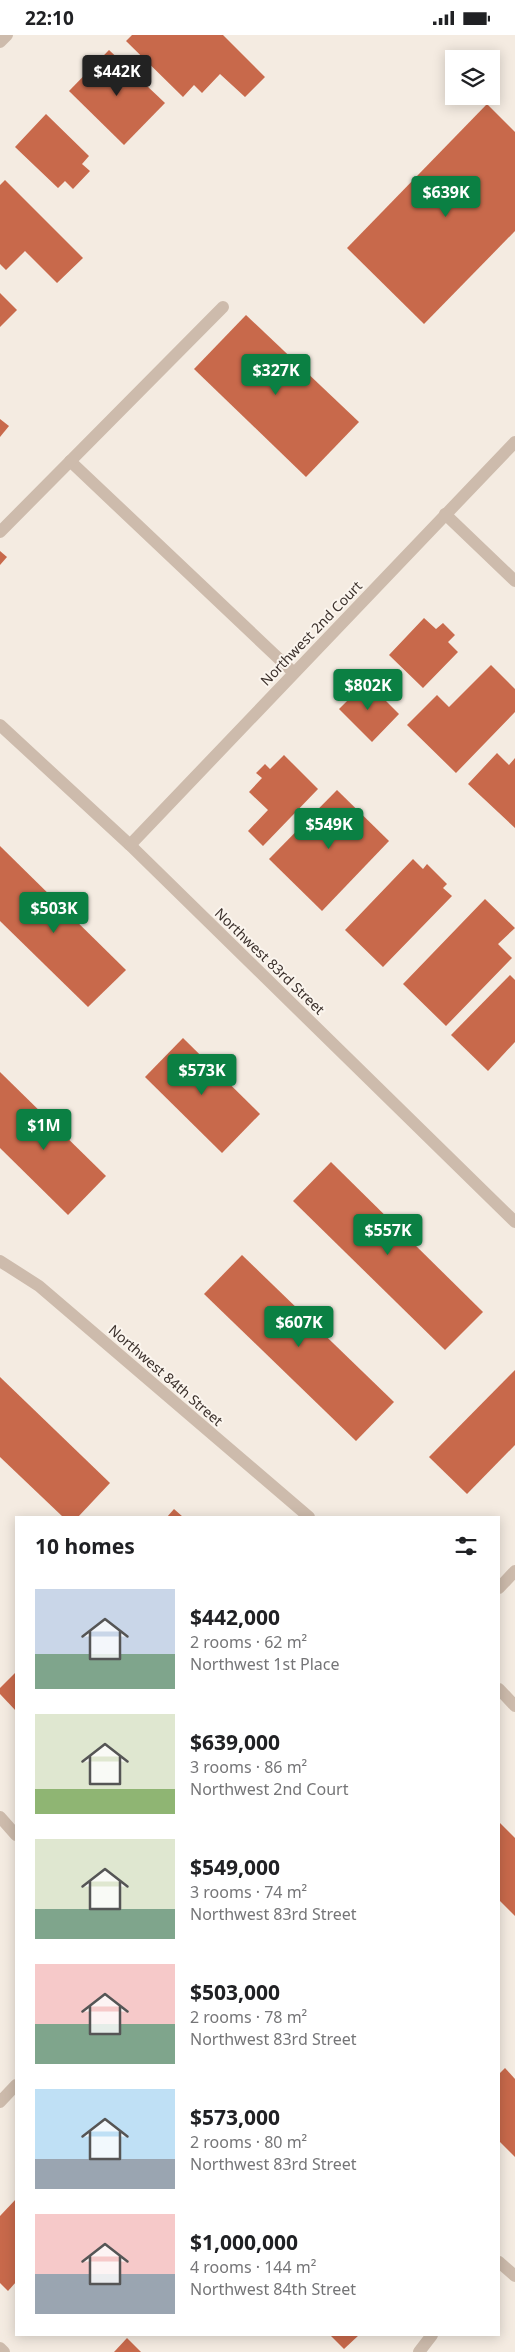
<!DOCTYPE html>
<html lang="en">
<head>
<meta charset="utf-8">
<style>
  :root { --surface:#fff; --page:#f2f2f2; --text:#202124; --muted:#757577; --accent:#0b8043 }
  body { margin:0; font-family:"Noto Sans",sans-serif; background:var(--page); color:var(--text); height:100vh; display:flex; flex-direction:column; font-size:19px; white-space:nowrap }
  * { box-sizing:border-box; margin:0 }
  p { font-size:16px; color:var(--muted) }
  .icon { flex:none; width:28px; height:28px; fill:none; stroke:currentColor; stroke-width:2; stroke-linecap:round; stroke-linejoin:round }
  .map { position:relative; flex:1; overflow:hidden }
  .side { position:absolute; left:15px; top:1481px; width:485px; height:820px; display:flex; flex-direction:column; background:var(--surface); border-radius:0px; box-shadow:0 2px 12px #0003 }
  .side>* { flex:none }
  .controls { position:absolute; left:445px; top:15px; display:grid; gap:10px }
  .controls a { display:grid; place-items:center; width:55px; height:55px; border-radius:0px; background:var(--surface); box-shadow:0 2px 12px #0003; font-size:25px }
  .price { position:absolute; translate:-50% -42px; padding:0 11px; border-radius:5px; background:var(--accent); color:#fff; font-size:16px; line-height:32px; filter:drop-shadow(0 1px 2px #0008) }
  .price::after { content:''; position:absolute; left:50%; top:30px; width:15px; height:11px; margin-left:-8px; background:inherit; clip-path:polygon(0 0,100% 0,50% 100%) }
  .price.current { background:#222; color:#fff }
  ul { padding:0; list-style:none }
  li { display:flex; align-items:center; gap:15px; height:125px; padding:0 20px }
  li span { display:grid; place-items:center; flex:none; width:140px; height:100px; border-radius:0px; color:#555 }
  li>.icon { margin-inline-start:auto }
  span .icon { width:60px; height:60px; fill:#fffc; stroke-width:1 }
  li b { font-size:21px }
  h2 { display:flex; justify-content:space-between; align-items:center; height:60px; padding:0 20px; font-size:21px }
  .status { display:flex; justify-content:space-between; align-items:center; height:35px; padding:0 25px; background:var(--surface); direction:ltr }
  .status svg { height:14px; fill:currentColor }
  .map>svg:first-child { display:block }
  .building { fill:#c8694b }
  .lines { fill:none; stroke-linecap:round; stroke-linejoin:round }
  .service { stroke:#cdbbac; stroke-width:12 }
  .minor { stroke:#cdbbac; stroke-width:12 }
  .labels { text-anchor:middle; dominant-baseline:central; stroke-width:4; stroke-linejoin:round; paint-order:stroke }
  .street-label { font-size:14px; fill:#3b302b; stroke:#fbf5ee }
</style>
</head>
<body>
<div class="status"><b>22:10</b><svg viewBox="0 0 49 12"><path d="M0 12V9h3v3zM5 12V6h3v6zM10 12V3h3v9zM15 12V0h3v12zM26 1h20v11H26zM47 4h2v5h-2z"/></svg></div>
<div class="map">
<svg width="515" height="2317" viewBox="0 0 515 2317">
  <rect width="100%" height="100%" fill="#f4ebe1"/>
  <g class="building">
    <path d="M132,0H223L265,42L245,62L220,39L202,58L194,50L183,62L126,6Z"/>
    <path d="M109,15L165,68L124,110L69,56Z"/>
    <path d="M487,69L515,97V196L424,289L347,213Z"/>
    <path d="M46,79L89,121L82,129L90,136L73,154L65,146L58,153L15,112Z"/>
    <path d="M5,145L83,223L57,248L25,216L6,235L0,229V150Z"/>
    <path d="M0,258L17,275L0,292Z"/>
    <path d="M246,280L359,387L306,442L194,334Z"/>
    <path d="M0,384L9,391L0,402Z"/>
    <path d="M0,516L7,522L0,530Z"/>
    <path d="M424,583L436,594L443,588L455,600L448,607L458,617L423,653L389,620Z"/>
    <path d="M491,630L515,654V677L456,738L407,690L437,660L449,672Z"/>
    <path d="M367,647L399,679L372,707L339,674L348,665L343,660L353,650L359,656Z"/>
    <path d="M497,718L509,730L515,723V793L468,749Z"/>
    <path d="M284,720L318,754L263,811L248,796L268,775L249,757L262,743L256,738L265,729L270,734Z"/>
    <path d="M337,755L389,806L322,876L269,824Z"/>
    <path d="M0,811L126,935L88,972L0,886Z"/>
    <path d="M413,824L423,834L427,829L447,849L443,853L452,861L383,932L345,895Z"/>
    <path d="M485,864L515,893L498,909L512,923L446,991L403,949Z"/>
    <path d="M510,940L515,945V1007L488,1036L451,1000Z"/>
    <path d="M183,1003L260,1079L222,1118L145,1042Z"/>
    <path d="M0,1037L106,1141L68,1180L0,1113Z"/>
    <path d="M331,1127L483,1277L445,1315L293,1166Z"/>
    <path d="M242,1220L394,1367L356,1406L204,1259Z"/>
    <path d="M515,1335V1410L467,1459L429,1422Z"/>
    <path d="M0,1342L110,1448L78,1482H63L0,1422Z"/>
    <path d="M174,1474L183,1482H167Z"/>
    <path d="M16,1637V1676L0,1659V1653Z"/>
    <path d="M500,1788L515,1803V1881L499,1865Z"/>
    <path d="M505,2033L515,2044V2122L499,2106V2039Z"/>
    <path d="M16,2164V2247L8,2256L0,2248V2181Z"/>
    <path d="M330,2300H359L344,2314Z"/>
    <path d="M127,2303L141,2317H114Z"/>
  </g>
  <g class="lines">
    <g class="service">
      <path d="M70,426L294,638"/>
      <path d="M0,497L223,272"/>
      <path d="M419,2317L432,2300"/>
    </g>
    <g class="minor">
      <path d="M0,7L7,0"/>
      <path d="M445,479L515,546"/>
      <path d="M0,690L130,810L515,1187"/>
      <path d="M130,810L515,407"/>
      <path d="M0,1226L39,1251L309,1482"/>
      <path d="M499,1553L515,1536"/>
      <path d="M499,1654L515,1671"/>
      <path d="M0,1782L16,1800"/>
      <path d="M0,2067L16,2050"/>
      <path d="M499,2227L515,2241"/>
      <path d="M0,2313L4,2317"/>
    </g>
  </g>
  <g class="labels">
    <g class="street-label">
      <text transform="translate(311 598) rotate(-46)">Northwest 2nd Court</text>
      <text transform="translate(270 926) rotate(44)">Northwest 83rd Street</text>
      <text transform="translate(166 1340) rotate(41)">Northwest 84th Street</text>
    </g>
  </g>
</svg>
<div class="controls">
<a><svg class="icon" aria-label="layers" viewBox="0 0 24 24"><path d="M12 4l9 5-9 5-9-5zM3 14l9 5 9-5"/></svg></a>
</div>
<b class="price current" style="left:117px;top:62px">$442K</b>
<b class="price" style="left:446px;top:183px">$639K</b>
<b class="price" style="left:276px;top:361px">$327K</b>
<b class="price" style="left:368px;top:676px">$802K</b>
<b class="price" style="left:329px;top:815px">$549K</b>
<b class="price" style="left:54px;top:899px">$503K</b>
<b class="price" style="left:202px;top:1061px">$573K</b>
<b class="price" style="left:44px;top:1116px">$1M</b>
<b class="price" style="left:388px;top:1221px">$557K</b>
<b class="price" style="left:299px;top:1313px">$607K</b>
<section class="side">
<h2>10 homes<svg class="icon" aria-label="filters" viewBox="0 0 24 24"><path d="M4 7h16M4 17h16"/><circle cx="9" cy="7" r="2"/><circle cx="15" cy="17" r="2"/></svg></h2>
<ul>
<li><span style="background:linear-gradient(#c9d6e8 65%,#7fa58c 0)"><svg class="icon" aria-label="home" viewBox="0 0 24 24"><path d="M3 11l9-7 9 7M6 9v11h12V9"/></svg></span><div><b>$442,000</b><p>2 rooms · 62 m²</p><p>Northwest 1st Place</p></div></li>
<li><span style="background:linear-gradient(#dfe7d0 75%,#8fb573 0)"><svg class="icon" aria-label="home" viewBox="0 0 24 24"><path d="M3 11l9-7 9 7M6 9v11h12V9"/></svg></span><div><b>$639,000</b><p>3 rooms · 86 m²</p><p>Northwest 2nd Court</p></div></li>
<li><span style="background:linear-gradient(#dfe7d0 70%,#7fa58c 0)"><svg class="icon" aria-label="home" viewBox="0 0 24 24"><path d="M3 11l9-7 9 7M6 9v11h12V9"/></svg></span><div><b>$549,000</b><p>3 rooms · 74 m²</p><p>Northwest 83rd Street</p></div></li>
<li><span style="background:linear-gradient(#f6c9c9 60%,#7fa58c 0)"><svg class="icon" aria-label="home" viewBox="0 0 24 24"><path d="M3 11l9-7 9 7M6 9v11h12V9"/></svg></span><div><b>$503,000</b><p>2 rooms · 78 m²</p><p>Northwest 83rd Street</p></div></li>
<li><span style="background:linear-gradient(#bfe0f5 70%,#9aa5b1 0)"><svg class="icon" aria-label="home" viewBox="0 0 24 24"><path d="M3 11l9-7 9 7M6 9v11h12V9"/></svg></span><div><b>$573,000</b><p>2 rooms · 80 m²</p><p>Northwest 83rd Street</p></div></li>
<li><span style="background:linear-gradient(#f6c9c9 60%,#9aa5b1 0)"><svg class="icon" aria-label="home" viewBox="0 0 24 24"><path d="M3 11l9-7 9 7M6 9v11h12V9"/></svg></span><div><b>$1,000,000</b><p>4 rooms · 144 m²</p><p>Northwest 84th Street</p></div></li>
</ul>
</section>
</div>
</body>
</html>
